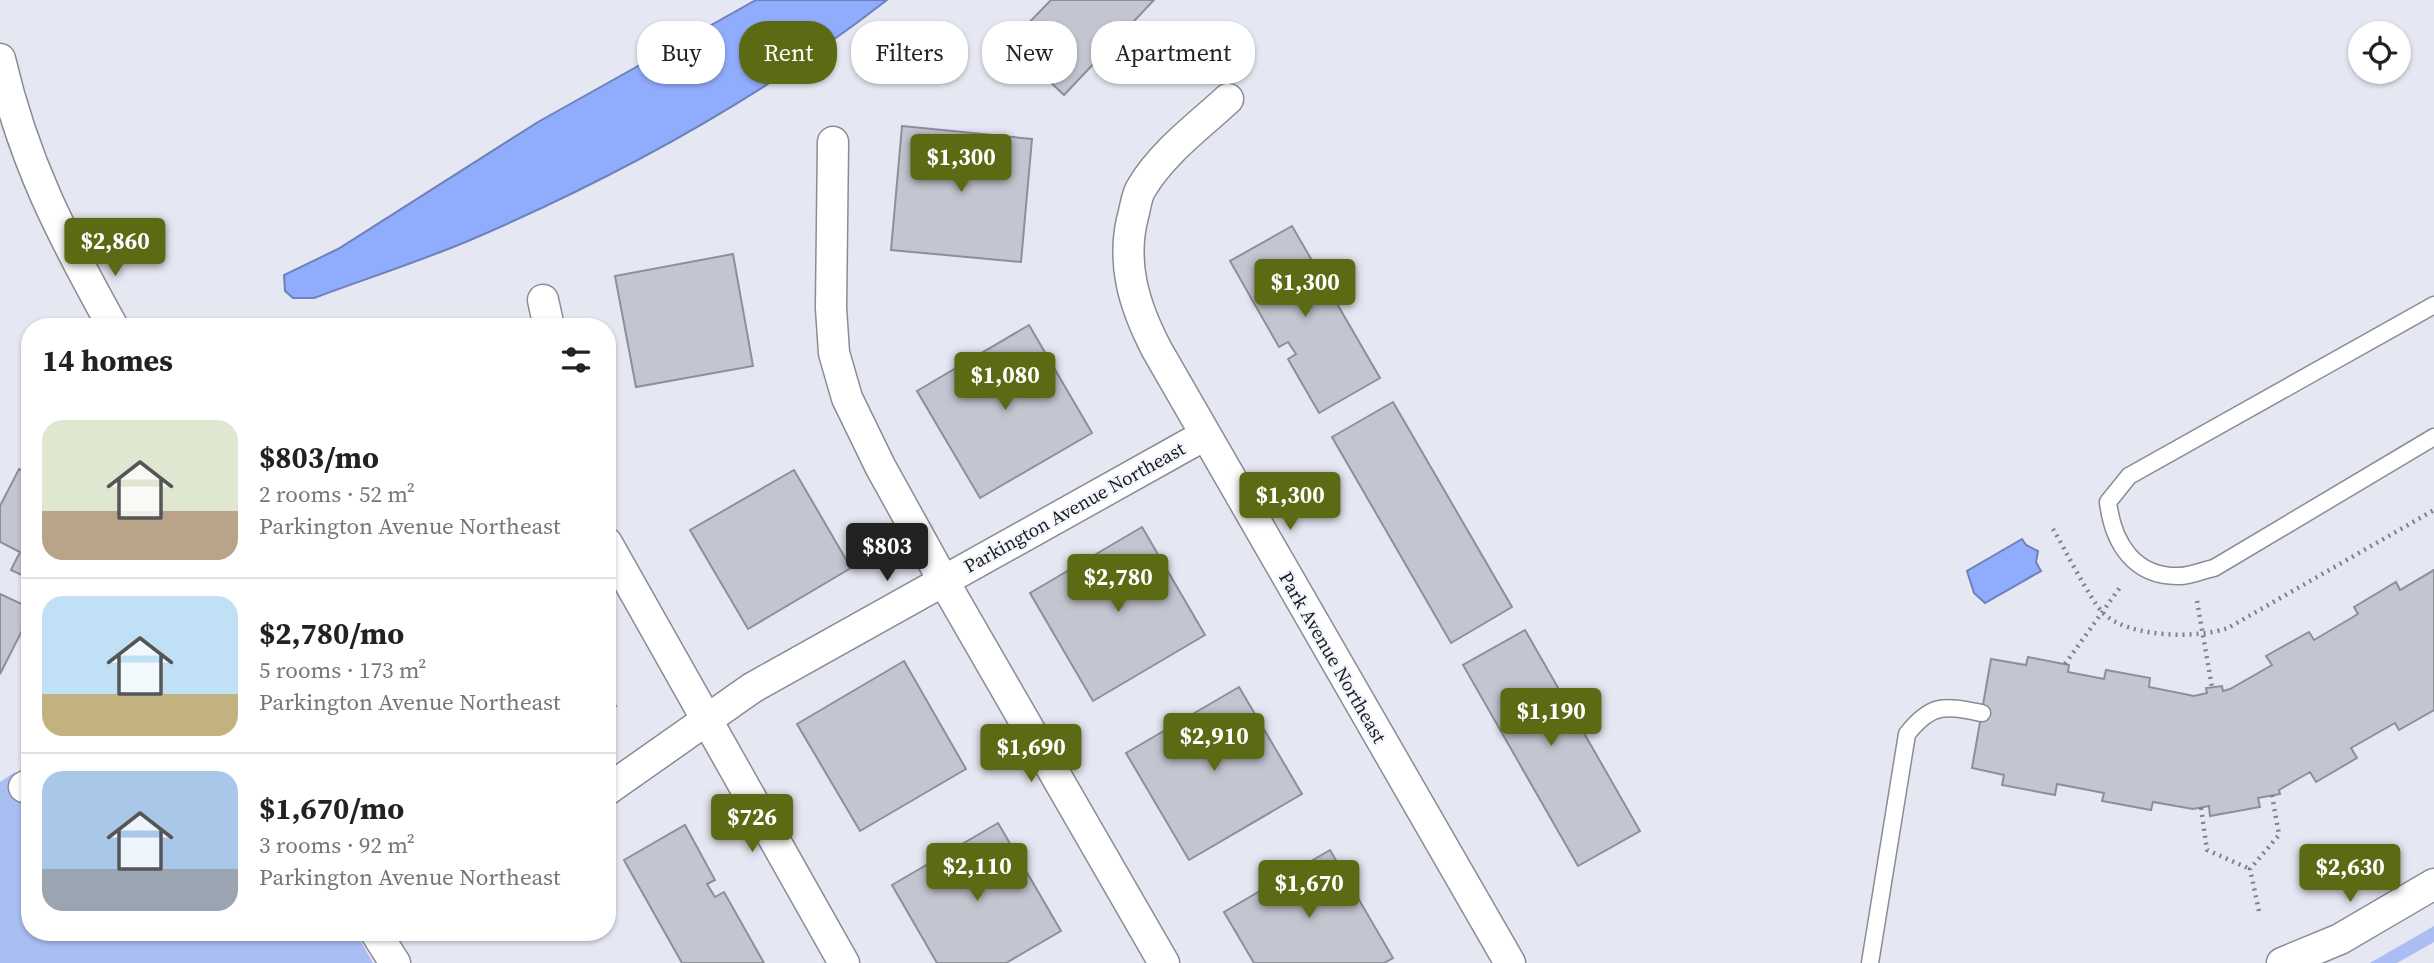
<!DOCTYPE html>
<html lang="en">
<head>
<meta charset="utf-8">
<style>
  :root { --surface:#fff; --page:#f6f6f6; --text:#222; --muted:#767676; --line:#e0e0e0; --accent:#5c6a13 }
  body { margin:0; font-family:"Source Serif 4",serif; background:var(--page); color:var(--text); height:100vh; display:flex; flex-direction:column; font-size:26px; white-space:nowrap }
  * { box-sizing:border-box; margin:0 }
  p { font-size:23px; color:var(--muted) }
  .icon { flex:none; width:38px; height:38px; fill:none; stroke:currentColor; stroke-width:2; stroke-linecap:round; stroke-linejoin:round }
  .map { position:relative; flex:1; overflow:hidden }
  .panel { position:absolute; left:21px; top:318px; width:595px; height:623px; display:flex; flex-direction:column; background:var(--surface); border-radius:28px; box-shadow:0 2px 5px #0004 }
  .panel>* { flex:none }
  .top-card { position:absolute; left:637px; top:21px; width:665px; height:63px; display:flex; gap:14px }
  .buttons { position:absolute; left:2348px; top:21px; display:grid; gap:14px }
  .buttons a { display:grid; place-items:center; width:63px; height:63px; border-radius:50%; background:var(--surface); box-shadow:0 2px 5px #0004; font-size:35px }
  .price { position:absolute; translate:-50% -60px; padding:0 16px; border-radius:7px; background:var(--accent); color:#fff; font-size:23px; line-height:46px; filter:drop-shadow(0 2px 4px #0008) }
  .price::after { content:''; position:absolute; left:50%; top:42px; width:21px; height:16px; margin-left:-10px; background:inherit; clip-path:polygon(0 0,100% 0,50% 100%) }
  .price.on { background:#222; color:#fff }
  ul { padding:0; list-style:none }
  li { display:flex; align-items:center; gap:21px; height:175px; padding:0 21px }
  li+li { border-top:2px solid var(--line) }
  li span { display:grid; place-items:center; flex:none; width:196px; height:140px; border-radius:21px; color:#555 }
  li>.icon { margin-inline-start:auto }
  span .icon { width:84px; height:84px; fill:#fffc; stroke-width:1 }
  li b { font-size:30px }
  h2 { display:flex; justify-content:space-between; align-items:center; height:84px; padding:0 21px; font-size:30px }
  .pill { padding:0 24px; border-radius:28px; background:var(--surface); box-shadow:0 2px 5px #0004; font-size:24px; line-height:63px }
  .pill.on { background:var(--accent); color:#fff }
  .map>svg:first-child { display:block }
  .green { fill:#aabef3 }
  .water { fill:#90acfc; stroke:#6e81ba; stroke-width:2 }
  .building { fill:#c3c6d0; stroke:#8c9099; stroke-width:2 }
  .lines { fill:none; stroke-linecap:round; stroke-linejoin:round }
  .lane-casing { stroke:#898c95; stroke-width:19 }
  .street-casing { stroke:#898c95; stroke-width:33 }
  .path { stroke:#808288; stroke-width:4.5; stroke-dasharray:2 5; stroke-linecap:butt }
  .lane { stroke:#fff; stroke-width:16 }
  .street { stroke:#fff; stroke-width:30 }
  .labels { text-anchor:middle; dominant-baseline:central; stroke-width:5; stroke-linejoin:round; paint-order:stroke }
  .street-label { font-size:19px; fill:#1d1e21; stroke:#f3f6fe }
</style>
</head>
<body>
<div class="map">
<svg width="2434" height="963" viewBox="0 0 2434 963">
  <rect width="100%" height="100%" fill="#e5e8f2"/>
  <g class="green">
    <path d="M15,772L30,794V933H356L373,963H0V782Z"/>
    <path d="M2434,926V942L2397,963H2370Z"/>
  </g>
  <g class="water">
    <path d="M756,0H887C761,98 615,178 468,241C418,262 365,279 314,298H293L285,291L284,275L338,249L538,122Z"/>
    <path d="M2022,539L2026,545L2038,551L2036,562L2041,571L1985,603L1974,593L1967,571Z"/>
  </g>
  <g class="building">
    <path d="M1051,0H1154L1064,95L1009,43Z"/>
    <path d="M902,126L1032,139L1021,262L891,250Z"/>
    <path d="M1292,226L1380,378L1319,413L1288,359L1296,354L1288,342L1279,347L1230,261Z"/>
    <path d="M733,254L753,366L636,387L615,276Z"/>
    <path d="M1029,325L1092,433L980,498L917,391Z"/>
    <path d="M1393,402L1512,607L1451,643L1332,437Z"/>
    <path d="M19,469L30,475V579L11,570L20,552L0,542V506Z"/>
    <path d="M794,470L851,568L748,629L690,530Z"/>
    <path d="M1142,527L1205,635L1093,701L1030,593Z"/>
    <path d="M2434,570V710L2399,730L2395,723L2351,748L2357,758L2316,782L2310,772L2279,790L2280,794L2258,798L2260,807L2210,816L2209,806L2193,809L2153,802L2151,810L2102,801L2104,793L2057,784L2055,795L2002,785L2004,775L1972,768L1991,659L2026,665L2028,657L2069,665L2068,672L2104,679L2106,670L2150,678L2149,687L2194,696L2207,693L2206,688L2222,686L2223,691L2230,689L2272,665L2266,656L2309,632L2314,640L2358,614L2354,607L2396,582L2400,590Z"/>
    <path d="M0,594L30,608V615L0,674Z"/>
    <path d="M1525,630L1640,831L1578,866L1463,665Z"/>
    <path d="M904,661L966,769L860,831L797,724Z"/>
    <path d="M1239,687L1302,794L1189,860L1126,753Z"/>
    <path d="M607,690L616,706L607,711Z"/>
    <path d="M998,823L1061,931L1006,963H937L892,885Z"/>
    <path d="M685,825L715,880L707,884L715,897L724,892L764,963H682L624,860Z"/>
    <path d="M1330,850L1393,958L1384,963H1254L1224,912Z"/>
  </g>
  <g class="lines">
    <g class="lane-casing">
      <g id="lane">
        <path d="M2434,305L2129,476L2108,502C2113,543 2134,578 2181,576C2192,575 2204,570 2214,568L2434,437"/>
        <path d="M1870,963L1907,734C1932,702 1946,706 1982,713"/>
      </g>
    </g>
    <g class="street-casing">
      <g id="street">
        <path d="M0,59C24,163 62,235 113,327"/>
        <path d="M1228,99C1199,126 1163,152 1142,187C1137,194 1136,204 1134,212C1120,262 1134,306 1157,350L1510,963"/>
        <path d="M833,142L831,308L834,353L847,398L880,466L943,580L1164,963"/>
        <path d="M543,300L549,327"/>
        <path d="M607,543L844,963"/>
        <path d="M24,787L30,784"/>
        <path d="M607,790L752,688L1205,435"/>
        <path d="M376,933L395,963"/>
        <path d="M2282,963L2340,939L2434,884"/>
      </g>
    </g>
    <g class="path">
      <path d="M2053,529C2065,549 2089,598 2103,613C2129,638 2196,639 2228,628L2434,510"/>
      <path d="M2197,601L2212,687"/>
      <path d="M2065,664L2121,586"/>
      <path d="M2201,808L2207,850L2250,869"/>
      <path d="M2259,911L2250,869L2279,835L2272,795"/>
    </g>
    <use href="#lane" class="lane"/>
    <use href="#street" class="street"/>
  </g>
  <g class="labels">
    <g class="street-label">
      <text transform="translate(1074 507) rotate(-29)">Parkington Avenue Northeast</text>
      <text transform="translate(1333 657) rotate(60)">Park Avenue Northeast</text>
    </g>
  </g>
</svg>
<div class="buttons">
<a><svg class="icon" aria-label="locate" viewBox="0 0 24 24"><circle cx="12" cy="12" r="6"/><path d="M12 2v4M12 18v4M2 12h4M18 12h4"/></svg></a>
</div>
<b class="price" style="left:961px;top:194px">$1,300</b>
<b class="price" style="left:115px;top:278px">$2,860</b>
<b class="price" style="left:1305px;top:319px">$1,300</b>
<b class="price" style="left:1005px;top:412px">$1,080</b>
<b class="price" style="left:1290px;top:532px">$1,300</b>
<b class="price on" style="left:887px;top:583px">$803</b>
<b class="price" style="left:1118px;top:614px">$2,780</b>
<b class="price" style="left:1551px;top:748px">$1,190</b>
<b class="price" style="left:1214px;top:773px">$2,910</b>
<b class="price" style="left:1031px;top:784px">$1,690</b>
<b class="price" style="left:752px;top:854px">$726</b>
<b class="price" style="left:977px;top:903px">$2,110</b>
<b class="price" style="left:2350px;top:904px">$2,630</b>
<b class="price" style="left:1309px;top:920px">$1,670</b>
<div class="top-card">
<a class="pill">Buy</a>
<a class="pill on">Rent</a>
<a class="pill">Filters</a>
<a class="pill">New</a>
<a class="pill">Apartment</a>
</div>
<section class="panel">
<h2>14 homes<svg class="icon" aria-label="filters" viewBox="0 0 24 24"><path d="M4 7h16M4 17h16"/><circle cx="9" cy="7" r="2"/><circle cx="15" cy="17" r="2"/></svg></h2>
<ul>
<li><span style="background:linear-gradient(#dfe7d0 65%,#b9a48a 0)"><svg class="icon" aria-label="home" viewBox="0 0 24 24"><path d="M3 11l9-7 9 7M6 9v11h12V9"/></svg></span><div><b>$803/mo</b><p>2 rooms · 52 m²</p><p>Parkington Avenue Northeast</p></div></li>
<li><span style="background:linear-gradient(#bfe0f5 70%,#c2b280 0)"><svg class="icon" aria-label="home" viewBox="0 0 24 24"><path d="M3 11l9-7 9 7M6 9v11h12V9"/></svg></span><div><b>$2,780/mo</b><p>5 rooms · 173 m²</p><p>Parkington Avenue Northeast</p></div></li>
<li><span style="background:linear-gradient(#a9c7e8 70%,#9aa5b1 0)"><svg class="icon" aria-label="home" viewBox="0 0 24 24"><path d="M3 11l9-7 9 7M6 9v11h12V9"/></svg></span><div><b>$1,670/mo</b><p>3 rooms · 92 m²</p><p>Parkington Avenue Northeast</p></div></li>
</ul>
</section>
</div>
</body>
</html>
